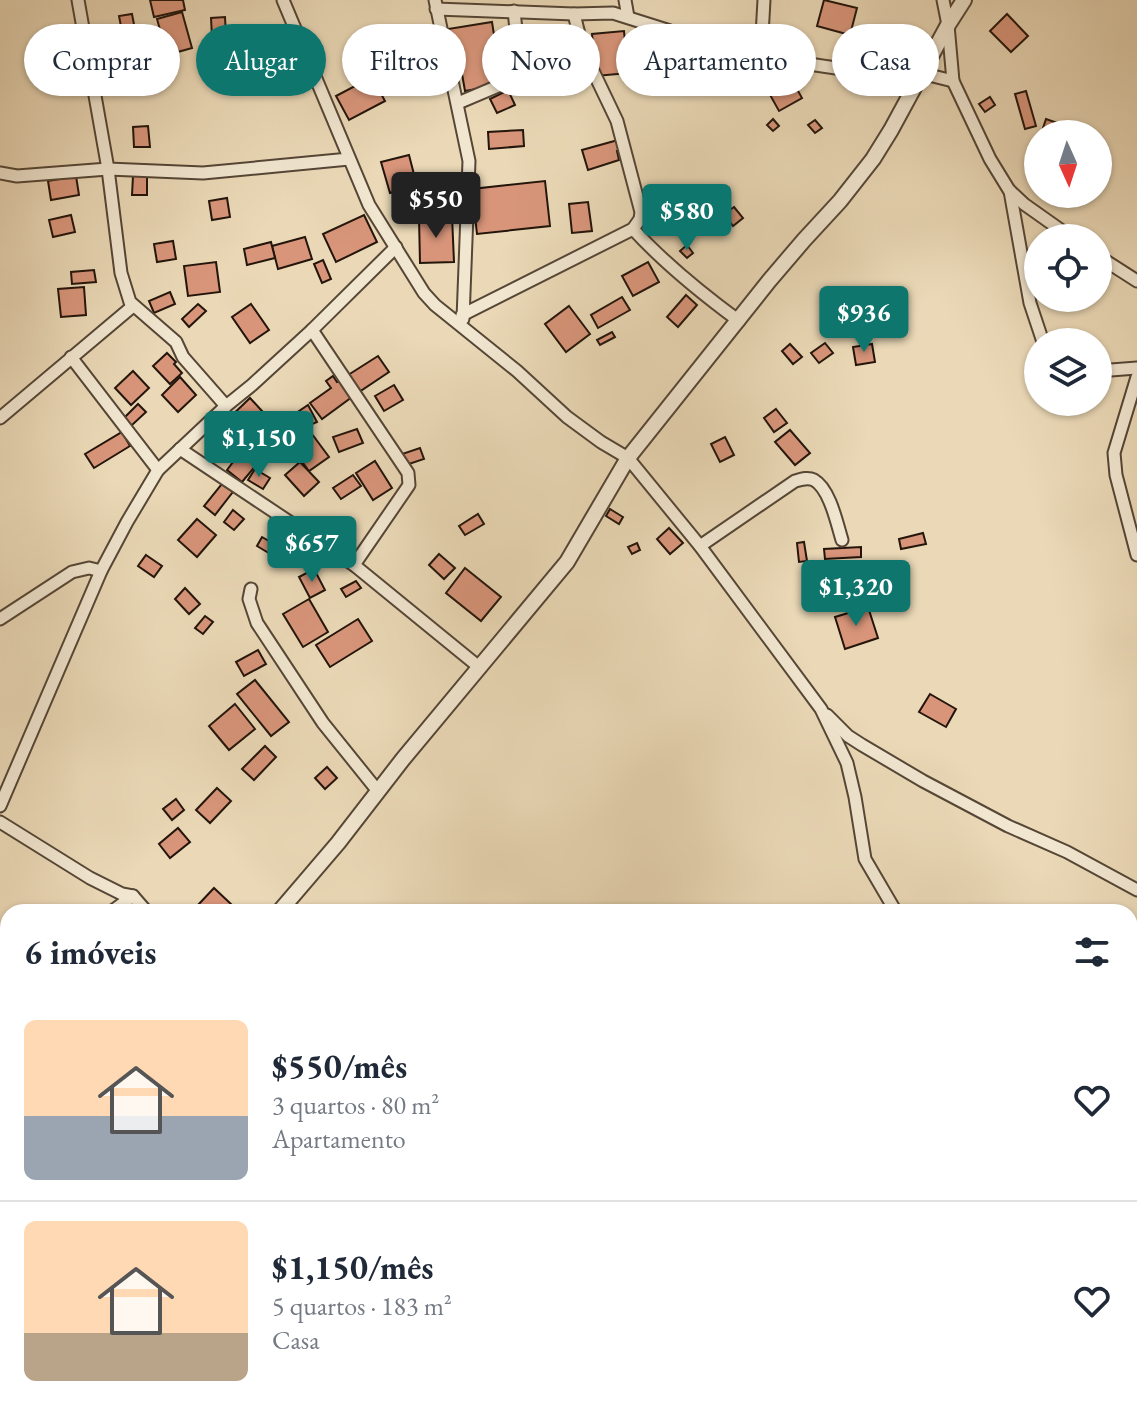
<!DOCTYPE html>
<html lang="pt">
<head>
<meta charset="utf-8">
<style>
  :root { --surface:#fff; --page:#f6f6f7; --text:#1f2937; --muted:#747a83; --line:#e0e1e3; --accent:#0f766e }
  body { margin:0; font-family:"EB Garamond",serif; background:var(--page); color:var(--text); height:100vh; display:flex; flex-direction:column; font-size:30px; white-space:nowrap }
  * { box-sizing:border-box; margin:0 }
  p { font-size:26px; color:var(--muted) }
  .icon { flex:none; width:44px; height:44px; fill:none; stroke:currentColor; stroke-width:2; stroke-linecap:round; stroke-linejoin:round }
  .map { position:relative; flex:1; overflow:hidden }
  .drawer { position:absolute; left:0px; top:904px; width:1138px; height:512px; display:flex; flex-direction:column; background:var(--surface); border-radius:24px 24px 0 0; box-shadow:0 2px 6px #0004 }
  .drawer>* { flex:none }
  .banner { position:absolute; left:24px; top:24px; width:1090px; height:72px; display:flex; gap:16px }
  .needle { width:52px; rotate:177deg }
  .fabs { position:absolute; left:1024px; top:120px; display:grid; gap:16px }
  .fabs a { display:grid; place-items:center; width:88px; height:88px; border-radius:50%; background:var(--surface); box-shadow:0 2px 6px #0004; font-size:40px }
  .price { position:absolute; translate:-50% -68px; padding:0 18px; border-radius:8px; background:var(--accent); color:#fff; font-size:26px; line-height:52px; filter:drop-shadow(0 2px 4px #0008) }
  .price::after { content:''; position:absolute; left:50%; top:48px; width:24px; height:18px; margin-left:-12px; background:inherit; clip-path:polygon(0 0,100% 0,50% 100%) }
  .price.active { background:#222; color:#fff }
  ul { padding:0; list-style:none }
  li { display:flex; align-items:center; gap:24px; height:200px; padding:0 24px }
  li+li { border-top:2px solid var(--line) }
  li span { display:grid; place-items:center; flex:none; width:224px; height:160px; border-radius:12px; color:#555 }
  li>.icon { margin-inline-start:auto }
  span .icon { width:96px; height:96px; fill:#fffc; stroke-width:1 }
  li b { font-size:34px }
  h2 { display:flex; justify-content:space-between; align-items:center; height:96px; padding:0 24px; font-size:34px }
  .chip { padding:0 28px; border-radius:36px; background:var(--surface); box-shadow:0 2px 6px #0004; font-size:28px; line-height:72px }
  .chip.active { background:var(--accent); color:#fff }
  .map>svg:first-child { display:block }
  .building { fill:#d8957a; stroke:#23150b; stroke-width:2 }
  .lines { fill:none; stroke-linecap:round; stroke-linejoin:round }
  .minor-casing { stroke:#554636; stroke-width:15 }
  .tertiary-casing { stroke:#554636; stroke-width:18 }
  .minor { stroke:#f1e6d0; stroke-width:11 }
  .tertiary { stroke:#f1e6d0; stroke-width:14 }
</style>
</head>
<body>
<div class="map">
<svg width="1137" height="1416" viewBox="0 0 1137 1416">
  <rect width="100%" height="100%" fill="#ead8b6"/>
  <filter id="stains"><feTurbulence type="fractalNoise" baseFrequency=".0025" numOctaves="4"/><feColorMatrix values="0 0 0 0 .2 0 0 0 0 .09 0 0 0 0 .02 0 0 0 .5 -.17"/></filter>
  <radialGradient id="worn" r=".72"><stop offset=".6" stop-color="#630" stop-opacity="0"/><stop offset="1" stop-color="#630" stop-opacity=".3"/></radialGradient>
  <g class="building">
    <path d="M150,0H183L185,10L154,17Z"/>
    <path d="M824,0L857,8L850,35L817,26Z"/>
    <path d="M182,12L192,48L167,55L157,19Z"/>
    <path d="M132,14L137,40L124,42L119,16Z"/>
    <path d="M1007,14L1028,36L1011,52L990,31Z"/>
    <path d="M225,17L226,36L212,37L211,18Z"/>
    <path d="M492,22L499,67L491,68L494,86L465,91L461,68L452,69L448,29Z"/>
    <path d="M624,31L628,73L596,76L592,34Z"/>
    <path d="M552,34L554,57L527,59L525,37Z"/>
    <path d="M120,44L121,60L97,61L96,46Z"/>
    <path d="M372,77L385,101L349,120L336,96Z"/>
    <path d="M792,80L802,98L779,111L769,93Z"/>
    <path d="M508,90L515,105L497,113L490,99Z"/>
    <path d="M1026,91L1036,126L1025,129L1015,94Z"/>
    <path d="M990,97L995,105L985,112L979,104Z"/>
    <path d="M773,119L779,126L773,131L767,125Z"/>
    <path d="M1046,119L1080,131L1079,134H1041Z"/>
    <path d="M815,120L822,128L815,133L808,125Z"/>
    <path d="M148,126L150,147H134L133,127Z"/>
    <path d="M523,130L524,146L489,149L488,132Z"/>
    <path d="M618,140L622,150L617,151L619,160L588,170L582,150Z"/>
    <path d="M409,155L417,186L390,193L381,162Z"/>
    <path d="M76,176L79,195L51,200L48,181Z"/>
    <path d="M133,176H147V195H132Z"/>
    <path d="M545,181L550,226L477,234L472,189Z"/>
    <path d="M457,185L460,215L433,217L430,187Z"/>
    <path d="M669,194L692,214L675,233L652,213Z"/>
    <path d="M227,198L230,217L212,220L209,201Z"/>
    <path d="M588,202L592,231L572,233L569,204Z"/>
    <path d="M734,207L743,218L733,226L724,214Z"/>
    <path d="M71,215L75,232L53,237L49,220Z"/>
    <path d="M364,215L377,242L336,262L323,234Z"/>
    <path d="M452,216L454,262L420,263L419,217Z"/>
    <path d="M305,237L312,259L278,269L272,246Z"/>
    <path d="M173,241L176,259L157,262L154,244Z"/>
    <path d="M271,242L275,258L247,265L244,249Z"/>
    <path d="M687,245L693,253L687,258L680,251Z"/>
    <path d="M323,260L331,279L322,283L314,264Z"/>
    <path d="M216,262L220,292L188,296L184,266Z"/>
    <path d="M648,262L659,282L633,296L622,276Z"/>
    <path d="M94,270L96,282L72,284L71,272Z"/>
    <path d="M84,287L86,315L61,317L58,289Z"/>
    <path d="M170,292L175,304L154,313L149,301Z"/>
    <path d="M686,295L697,305L678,327L667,317Z"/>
    <path d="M622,297L630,310L598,328L591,315Z"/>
    <path d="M198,304L206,311L189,327L182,319Z"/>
    <path d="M251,304L269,330L250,343L232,317Z"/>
    <path d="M569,306L590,334L566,352L545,324Z"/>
    <path d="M866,310H879L880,332L867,333Z"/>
    <path d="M612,332L615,337L600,345L597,340Z"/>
    <path d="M825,343L833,353L819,363L811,353Z"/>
    <path d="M790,344L802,357L793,364L782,351Z"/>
    <path d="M872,344L875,362L856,365L853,347Z"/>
    <path d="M167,353L176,362L174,364L182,373L170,384L153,366Z"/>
    <path d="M378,356L389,372L356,394L345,377Z"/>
    <path d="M133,371L149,388L131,405L115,388Z"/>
    <path d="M333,376L337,382L341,381L352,397L322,419L310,403L331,388L326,381Z"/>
    <path d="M180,377L196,395L178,412L162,395Z"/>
    <path d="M394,385L403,400L384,411L375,396Z"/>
    <path d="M250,398L262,411L238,433L226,421Z"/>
    <path d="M138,404L146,412L131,426L123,419Z"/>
    <path d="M308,405L317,422L291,433L283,422Z"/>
    <path d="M776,409L787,423L774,432L764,418Z"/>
    <path d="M357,429L363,443L339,452L333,437Z"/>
    <path d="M790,430L810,453L795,465L775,442Z"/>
    <path d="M122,432L130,446L94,468L85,454Z"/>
    <path d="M312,434L329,457L309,471L292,448Z"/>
    <path d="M725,437L734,455L720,462L711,444Z"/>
    <path d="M246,445L262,458L242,482L227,470Z"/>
    <path d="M420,448L424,459L406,465L402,454Z"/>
    <path d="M375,461L392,488L373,500L356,473Z"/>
    <path d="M300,462L319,482L304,496L285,475Z"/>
    <path d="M255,469L270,478L263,489L248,480Z"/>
    <path d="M353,475L361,486L341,499L333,488Z"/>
    <path d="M225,480L236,488L215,515L204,506Z"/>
    <path d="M610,509L623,517L619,524L606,516Z"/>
    <path d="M233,510L244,519L234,530L224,522Z"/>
    <path d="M478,514L484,524L465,535L459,526Z"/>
    <path d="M197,519L216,535L197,557L178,540Z"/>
    <path d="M284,519L300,530L291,543L275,531Z"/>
    <path d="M669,528L683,543L670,554L657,539Z"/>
    <path d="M923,533L926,544L901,549L899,539Z"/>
    <path d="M262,537L288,552L282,561L257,546Z"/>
    <path d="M804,542L807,561L799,562L797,543Z"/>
    <path d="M637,543L640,550L632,554L628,547Z"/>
    <path d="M861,547V557L825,559L824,549Z"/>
    <path d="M439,554L455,568L444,579L429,565Z"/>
    <path d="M146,555L162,566L154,577L138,566Z"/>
    <path d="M465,568L501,597L481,621L446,593Z"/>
    <path d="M314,569L325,590L310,598L299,577Z"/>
    <path d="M356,581L361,588L346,597L341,589Z"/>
    <path d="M185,588L200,604L189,614L175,599Z"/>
    <path d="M309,599L328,632L303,647L283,614Z"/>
    <path d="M868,607L878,638L845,649L835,617Z"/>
    <path d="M205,616L213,622L203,634L195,628Z"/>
    <path d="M358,619L372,641L330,667L316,645Z"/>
    <path d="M258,650L266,664L244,676L236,662Z"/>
    <path d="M255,680L289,722L271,736L237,694Z"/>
    <path d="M930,694L956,709L946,727L919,712Z"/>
    <path d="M235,704L255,729L229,750L209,726Z"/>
    <path d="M265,746L276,757L254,780L242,769Z"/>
    <path d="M327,767L337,778L325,789L315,778Z"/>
    <path d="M217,788L231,801L210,823L196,810Z"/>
    <path d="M176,799L184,810L172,820L163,809Z"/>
    <path d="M178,828L190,842L170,858L159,844Z"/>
    <path d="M214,888L232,905L225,912H206L198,905Z"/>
    <path d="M652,1408H668L669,1411L653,1413Z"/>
  </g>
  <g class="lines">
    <g class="minor-casing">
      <g id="minor">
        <path d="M78,0L108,169L121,273L130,302L176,342L183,357L226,406"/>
        <path d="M283,0L369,205L424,293L435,305L517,371L567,417L601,442L628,458L700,546L821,709L847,763L855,797L865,859L896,912"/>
        <path d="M435,0L469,161L463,319"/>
        <path d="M625,0L628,17"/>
        <path d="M943,0L948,25L953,81L990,159L1009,190L1024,204L1072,238"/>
        <path d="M436,9L574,14L613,13L670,31L802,63L863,72L893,74L921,73L953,81"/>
        <path d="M514,11L521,76"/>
        <path d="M761,53L764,0"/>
        <path d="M458,103L583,50"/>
        <path d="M0,173L17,176L108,169L203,173L349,159"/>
        <path d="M1010,191L1030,303L1043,342"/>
        <path d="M633,229C665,264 701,293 739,321"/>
        <path d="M1098,256L1137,281"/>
        <path d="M462,315L633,229L640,219L641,212L617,121L583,50L574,14"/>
        <path d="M312,330L408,473L409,485L354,565"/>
        <path d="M71,357L158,470"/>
        <path d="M1098,371L1137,368"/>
        <path d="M1137,377L1114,453L1116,475L1137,555"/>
        <path d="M0,418L133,306"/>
        <path d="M180,449L354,565L479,667"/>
        <path d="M700,546L795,481C802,479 808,477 814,480C830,489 837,524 842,540"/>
        <path d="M251,589L249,599L257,623L323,723L377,790"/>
        <path d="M0,619L72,572L89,568L101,571"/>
        <path d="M827,715L848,736L862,745L923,781L1008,826L1067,852L1137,890"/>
        <path d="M0,806L101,571L127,522L158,470L226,406L252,385L312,330L396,247"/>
        <path d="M0,822L90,878L122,894L133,896L147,912"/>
        <path d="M111,912L133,896"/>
        <path d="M0,951L8,969"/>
        <path d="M0,1138L8,1133"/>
        <path d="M1130,1225L1137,1224"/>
        <path d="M1130,1253L1137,1263"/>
        <path d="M1130,1349L1137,1350"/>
        <path d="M0,1401L8,1399"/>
        <path d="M383,1408L392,1416"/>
        <path d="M898,1416L899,1408"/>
      </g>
    </g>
    <g class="tertiary-casing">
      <g id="tertiary">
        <path d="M279,912L338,843L403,759L567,562L628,458L769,281L804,240L840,201L873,159L891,130L948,25L964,0"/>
        <path d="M0,1298L8,1284"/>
      </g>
    </g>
    <use href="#minor" class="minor"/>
    <use href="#tertiary" class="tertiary"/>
  </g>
  <rect width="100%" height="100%" filter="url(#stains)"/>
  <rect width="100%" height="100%" fill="url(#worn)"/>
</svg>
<div class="fabs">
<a><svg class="needle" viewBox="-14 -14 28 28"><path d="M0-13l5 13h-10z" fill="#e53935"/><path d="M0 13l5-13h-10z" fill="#747a83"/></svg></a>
<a><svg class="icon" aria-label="locate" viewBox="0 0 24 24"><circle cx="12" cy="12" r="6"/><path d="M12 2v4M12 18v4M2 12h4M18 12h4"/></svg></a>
<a><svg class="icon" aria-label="layers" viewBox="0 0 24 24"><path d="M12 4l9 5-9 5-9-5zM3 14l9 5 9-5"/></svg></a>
</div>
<b class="price active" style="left:436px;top:240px">$550</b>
<b class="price" style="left:687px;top:252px">$580</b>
<b class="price" style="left:864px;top:354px">$936</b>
<b class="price" style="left:259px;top:479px">$1,150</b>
<b class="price" style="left:312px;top:584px">$657</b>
<b class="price" style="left:856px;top:628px">$1,320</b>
<div class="banner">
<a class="chip">Comprar</a>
<a class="chip active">Alugar</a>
<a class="chip">Filtros</a>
<a class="chip">Novo</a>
<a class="chip">Apartamento</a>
<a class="chip">Casa</a>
</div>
<section class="drawer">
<h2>6 imóveis<svg class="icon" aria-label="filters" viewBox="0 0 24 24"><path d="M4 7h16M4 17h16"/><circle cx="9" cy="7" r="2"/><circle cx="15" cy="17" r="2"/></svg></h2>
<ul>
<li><span style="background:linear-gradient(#ffd9b3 60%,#9aa5b1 0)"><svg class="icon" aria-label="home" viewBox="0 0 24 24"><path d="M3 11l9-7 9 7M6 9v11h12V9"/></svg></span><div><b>$550/mês</b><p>3 quartos · 80 m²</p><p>Apartamento</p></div><svg class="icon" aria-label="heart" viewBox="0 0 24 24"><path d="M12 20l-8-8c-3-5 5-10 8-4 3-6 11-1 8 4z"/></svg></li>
<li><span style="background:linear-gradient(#ffd9b3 70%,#b9a48a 0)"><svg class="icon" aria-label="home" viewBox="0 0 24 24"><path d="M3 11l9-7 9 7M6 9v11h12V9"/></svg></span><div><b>$1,150/mês</b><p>5 quartos · 183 m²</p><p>Casa</p></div><svg class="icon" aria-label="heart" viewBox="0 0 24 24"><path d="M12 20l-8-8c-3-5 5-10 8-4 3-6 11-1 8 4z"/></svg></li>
</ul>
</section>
</div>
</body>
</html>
